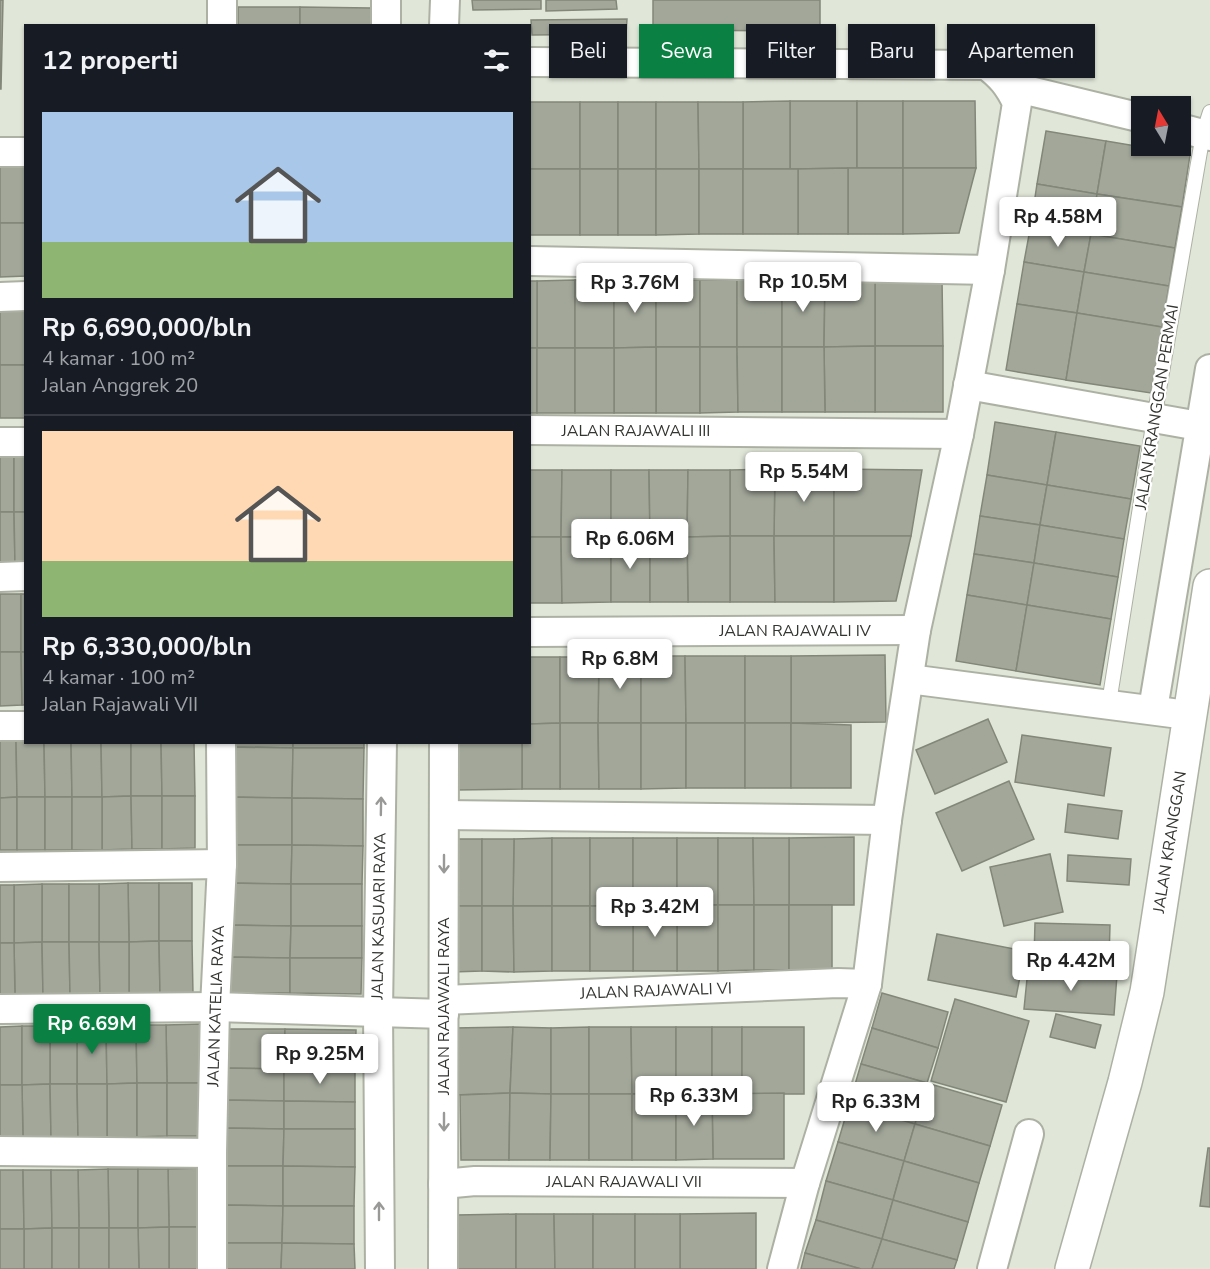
<!DOCTYPE html>
<html lang="id">
<head>
<meta charset="utf-8">
<style>
  :root { --surface:#171b24; --page:#242831; --text:#f1f3f6; --muted:#9ea1a6; --line:#363941; --accent:#0b8043 }
  body { margin:0; font-family:"Nunito Sans",sans-serif; background:var(--page); color:var(--text); height:100vh; display:flex; flex-direction:column; font-size:22px; white-space:nowrap }
  * { box-sizing:border-box; margin:0 }
  p { font-size:20px; color:var(--muted) }
  .icon { flex:none; width:33px; height:33px; fill:none; stroke:currentColor; stroke-width:2; stroke-linecap:round; stroke-linejoin:round }
  .map { position:relative; flex:1; overflow:hidden }
  .side { position:absolute; left:24px; top:24px; width:507px; height:720px; display:flex; flex-direction:column; background:var(--surface); border-radius:0px; box-shadow:0 2px 4px #0004 }
  .side>* { flex:none }
  .hud { position:absolute; left:549px; top:24px; width:570px; height:54px; display:flex; gap:12px }
  .needle { width:39px; rotate:350deg }
  .buttons { position:absolute; left:1131px; top:96px; display:grid; gap:12px }
  .buttons a { display:grid; place-items:center; width:60px; height:60px; border-radius:0px; background:var(--surface); box-shadow:0 2px 4px #0004; font-size:30px }
  .price { position:absolute; translate:-50% -51px; padding:0 14px; border-radius:6px; background:#fff; color:#222; font-size:20px; line-height:39px; filter:drop-shadow(0 2px 3px #0008) }
  .price::after { content:''; position:absolute; left:50%; top:36px; width:18px; height:14px; margin-left:-9px; background:inherit; clip-path:polygon(0 0,100% 0,50% 100%) }
  .price.on { background:var(--accent); color:#fff }
  ul { padding:0; list-style:none }
  li { display:grid; align-content:center; gap:12px; height:318px; padding:0 18px }
  li+li { border-top:2px solid var(--line) }
  li span { display:grid; place-items:center; height:186px; border-radius:0px; color:#555 }
  li>.icon { margin-inline-start:auto }
  span .icon { width:108px; height:108px; fill:#fffc; stroke-width:1 }
  li b { font-size:26px }
  h2 { display:flex; justify-content:space-between; align-items:center; height:72px; padding:0 18px; font-size:26px }
  .chip { padding:0 21px; border-radius:0px; background:var(--surface); box-shadow:0 2px 4px #0004; font-size:21px; line-height:54px }
  .chip.on { background:var(--accent); color:#fff }
  .map>svg:first-child { display:block }
  .building { fill:#a2a79a; stroke:#82877a; stroke-width:1.5 }
  .lines { fill:none; stroke-linecap:round; stroke-linejoin:round }
  .service-casing { stroke:#acb1a4; stroke-width:16 }
  .minor-casing { stroke:#acb1a4; stroke-width:32 }
  .secondary-casing { stroke:#acb1a4; stroke-width:36 }
  .service { stroke:#fff; stroke-width:14 }
  .minor { stroke:#fff; stroke-width:28 }
  .secondary { stroke:#fff; stroke-width:33 }
  .oneway { stroke:#999a98 }
  .labels { text-anchor:middle; dominant-baseline:central; stroke-width:4.5; stroke-linejoin:round; paint-order:stroke }
  .street-label { font-size:16px; fill:#333530; stroke:#fff }
</style>
</head>
<body>
<div class="map">
<svg width="1210" height="1269" viewBox="0 0 1210 1269">
  <rect width="100%" height="100%" fill="#e0e6d8"/>
  <g class="building">
    <path d="M0,0H3L1,89H0Z"/>
    <path d="M472,0H541V9L473,10Z"/>
    <path d="M546,0H616L617,9L546,11Z"/>
    <path d="M653,0H820V31L653,30Z"/>
    <rect x="238" y="7" width="62" height="19"/>
    <path d="M300,7L371,8V26H300Z"/>
    <path d="M627,19L626,34L532,35L531,20Z"/>
    <path d="M790,101H857V168L790,169Z"/>
    <path d="M790,101V169H743V102Z"/>
    <rect x="857" y="101" width="46" height="67"/>
    <path d="M903,101H975L976,168H903Z"/>
    <rect x="530" y="102" width="50" height="67"/>
    <rect x="580" y="102" width="38" height="67"/>
    <rect x="618" y="102" width="38" height="67"/>
    <path d="M656,102H698L699,169H656Z"/>
    <path d="M698,102H743V169H699Z"/>
    <path d="M1046,131L1106,141L1097,194L1037,184Z"/>
    <path d="M1106,141L1190,155L1182,207L1097,194Z"/>
    <path d="M0,165H25L26,223H0Z"/>
    <rect x="848" y="168" width="55" height="66"/>
    <path d="M848,168V234H798V169Z"/>
    <path d="M903,168H976L959,233L903,234Z"/>
    <rect x="530" y="169" width="50" height="66"/>
    <rect x="580" y="169" width="38" height="66"/>
    <rect x="618" y="169" width="38" height="66"/>
    <path d="M656,169H699V234L656,235Z"/>
    <rect x="699" y="169" width="44" height="65"/>
    <rect x="743" y="169" width="55" height="65"/>
    <path d="M1037,184L1097,194L1091,234L1031,224Z"/>
    <path d="M1097,194L1182,207L1175,248L1091,234Z"/>
    <path d="M0,223H26V276L0,277Z"/>
    <path d="M1031,224L1091,234L1084,272L1024,262Z"/>
    <path d="M1091,234L1175,248L1169,286L1084,272Z"/>
    <path d="M1024,262L1084,272L1077,313L1017,304Z"/>
    <path d="M1084,272L1169,286L1162,327L1077,313Z"/>
    <path d="M942,279L943,346H875V280Z"/>
    <path d="M575,280V348H537V281Z"/>
    <rect x="575" y="280" width="39" height="68"/>
    <path d="M614,280H656V347L614,348Z"/>
    <rect x="656" y="280" width="44" height="67"/>
    <rect x="700" y="280" width="37" height="67"/>
    <rect x="737" y="280" width="45" height="67"/>
    <path d="M782,280H825L824,347H782Z"/>
    <path d="M825,280H875V346L824,347Z"/>
    <rect x="530" y="281" width="7" height="67"/>
    <path d="M1017,304L1077,313L1066,380L1006,370Z"/>
    <path d="M26,306V365H0V307Z"/>
    <path d="M1077,313L1162,327L1151,393L1066,380Z"/>
    <rect x="875" y="346" width="68" height="66"/>
    <path d="M875,346V412H825L824,347Z"/>
    <rect x="656" y="347" width="44" height="66"/>
    <path d="M656,347V413H614V348Z"/>
    <path d="M700,347H737L738,412L700,413Z"/>
    <path d="M737,347H782V412H738Z"/>
    <path d="M782,347H824L825,412H782Z"/>
    <rect x="530" y="348" width="7" height="65"/>
    <rect x="537" y="348" width="38" height="65"/>
    <rect x="575" y="348" width="39" height="65"/>
    <rect x="0" y="365" width="26" height="53"/>
    <path d="M995,422L1056,432L1047,485L987,475Z"/>
    <path d="M1056,432L1140,446L1131,499L1047,485Z"/>
    <rect x="0" y="453" width="14" height="59"/>
    <rect x="14" y="453" width="12" height="59"/>
    <path d="M775,469H834V536H774Z"/>
    <path d="M775,469L774,536H730V470Z"/>
    <path d="M834,469L922,470L911,536H834Z"/>
    <path d="M530,470H562L561,537H530Z"/>
    <path d="M562,470H611V537H561Z"/>
    <path d="M611,470H649L650,537H611Z"/>
    <path d="M649,470H688L687,537H650Z"/>
    <path d="M688,470H730V536L687,537Z"/>
    <path d="M987,475L1047,485L1040,525L980,516Z"/>
    <path d="M1047,485L1131,499L1124,539L1040,525Z"/>
    <path d="M0,512H14L15,565H0Z"/>
    <path d="M14,512H26V565H15Z"/>
    <path d="M980,516L1040,525L1034,563L974,554Z"/>
    <path d="M1040,525L1124,539L1118,577L1034,563Z"/>
    <path d="M730,536H774L775,602H730Z"/>
    <path d="M730,536V602H688L687,537Z"/>
    <path d="M774,536H834V602H775Z"/>
    <path d="M834,536H911L896,601L834,602Z"/>
    <path d="M530,537H561L562,603H530Z"/>
    <path d="M561,537H611V602L562,603Z"/>
    <rect x="611" y="537" width="39" height="65"/>
    <path d="M650,537H687L688,602H650Z"/>
    <path d="M974,554L1034,563L1027,605L967,595Z"/>
    <path d="M1034,563L1118,577L1111,619L1027,605Z"/>
    <rect x="0" y="594" width="21" height="58"/>
    <rect x="21" y="594" width="5" height="58"/>
    <path d="M967,595L1027,605L1016,671L956,661Z"/>
    <path d="M1027,605L1111,619L1100,685L1016,671Z"/>
    <path d="M0,652H21L22,705L0,706Z"/>
    <path d="M21,652H26V705H22Z"/>
    <path d="M885,655L886,722L791,723V656Z"/>
    <path d="M641,656V723H598L599,657Z"/>
    <path d="M641,656H685L686,723H641Z"/>
    <path d="M685,656H745V723H686Z"/>
    <rect x="745" y="656" width="46" height="67"/>
    <path d="M530,657H560V723L530,724Z"/>
    <path d="M560,657H599L598,723H560Z"/>
    <path d="M988,719L1007,762L935,794L916,750Z"/>
    <path d="M560,723H598L599,789H560Z"/>
    <path d="M560,723V789H522V742H530V724Z"/>
    <path d="M598,723H641V789H599Z"/>
    <path d="M641,723H686V788L641,789Z"/>
    <rect x="686" y="723" width="59" height="65"/>
    <rect x="745" y="723" width="46" height="65"/>
    <path d="M791,723L851,725V788H791Z"/>
    <path d="M1022,735L1111,748L1104,796L1015,782Z"/>
    <path d="M0,739H16L17,797L0,798Z"/>
    <path d="M16,739H26V742H44L45,797H17Z"/>
    <path d="M44,742H71L72,797H45Z"/>
    <path d="M71,742H101L102,797H72Z"/>
    <path d="M101,742H131V796L102,797Z"/>
    <path d="M131,742H161L162,796H131Z"/>
    <path d="M161,742H194L195,796H162Z"/>
    <path d="M231,742H293V748L231,747Z"/>
    <rect x="293" y="742" width="71" height="6"/>
    <path d="M455,742H522V789L456,790Z"/>
    <path d="M231,747L293,748L292,798L230,797Z"/>
    <path d="M293,748H364L363,799L292,798Z"/>
    <path d="M1009,781L1034,839L962,871L936,813Z"/>
    <path d="M131,796L132,849L102,850V797Z"/>
    <path d="M131,796H162V849H132Z"/>
    <path d="M162,796H195V848L162,849Z"/>
    <path d="M17,797V850H0V798Z"/>
    <rect x="17" y="797" width="28" height="53"/>
    <rect x="45" y="797" width="27" height="53"/>
    <rect x="72" y="797" width="30" height="53"/>
    <path d="M230,797L292,798V845H230Z"/>
    <path d="M292,798L363,799V846L292,845Z"/>
    <path d="M1068,804L1122,811L1118,839L1065,832Z"/>
    <path d="M854,837V905H789V838Z"/>
    <path d="M552,838V906H513L514,839Z"/>
    <rect x="552" y="838" width="38" height="68"/>
    <rect x="590" y="838" width="43" height="68"/>
    <path d="M633,838H677V905L633,906Z"/>
    <rect x="677" y="838" width="41" height="67"/>
    <path d="M718,838H753L754,905H718Z"/>
    <path d="M753,838H789V905H754Z"/>
    <rect x="452" y="839" width="30" height="67"/>
    <path d="M482,839H514L513,906H482Z"/>
    <path d="M230,845H292L291,884L229,883Z"/>
    <path d="M292,845L363,846L362,884H291Z"/>
    <path d="M1050,854L1063,912L1004,926L990,867Z"/>
    <path d="M1068,855L1131,859L1129,885L1067,881Z"/>
    <path d="M128,883H159V941L129,942Z"/>
    <path d="M128,883L129,942H99V884Z"/>
    <rect x="159" y="883" width="33" height="58"/>
    <path d="M229,883L291,884V926L229,925Z"/>
    <rect x="42" y="884" width="27" height="58"/>
    <path d="M42,884V942L14,943V885Z"/>
    <rect x="69" y="884" width="30" height="58"/>
    <rect x="291" y="884" width="71" height="42"/>
    <rect x="0" y="885" width="14" height="58"/>
    <rect x="677" y="905" width="41" height="66"/>
    <path d="M677,905V971H633V906Z"/>
    <path d="M718,905H754V970L718,971Z"/>
    <rect x="754" y="905" width="35" height="65"/>
    <rect x="789" y="905" width="43" height="65"/>
    <path d="M452,906H482V971L452,972Z"/>
    <path d="M482,906H513L514,972L482,971Z"/>
    <path d="M513,906H552V971L514,972Z"/>
    <rect x="552" y="906" width="38" height="65"/>
    <rect x="590" y="906" width="43" height="65"/>
    <path d="M1035,923L1110,925L1109,959L1034,958Z"/>
    <path d="M229,925L291,926L290,958L228,957Z"/>
    <path d="M291,926H362V958H290Z"/>
    <path d="M937,934L1025,951L1016,997L928,980Z"/>
    <path d="M159,941L160,994H129V942Z"/>
    <path d="M159,941H192L193,994H160Z"/>
    <path d="M42,942L43,996H15L14,943Z"/>
    <path d="M42,942H69L70,995L43,996Z"/>
    <path d="M69,942H99L100,995H70Z"/>
    <path d="M99,942H129V994L100,995Z"/>
    <path d="M0,943H14L15,996H0Z"/>
    <path d="M228,957L290,958V993H228Z"/>
    <path d="M290,958H362L361,994L290,993Z"/>
    <path d="M1028,969L1117,975L1114,1015L1024,1009Z"/>
    <path d="M882,993L948,1012L938,1048L872,1028Z"/>
    <path d="M955,999L1029,1021L1006,1102L931,1081Z"/>
    <path d="M1056,1014L1101,1025L1095,1048L1050,1037Z"/>
    <path d="M200,1024V1083H167L166,1025Z"/>
    <path d="M77,1025H106L107,1084H77Z"/>
    <path d="M77,1025V1084H50V1026Z"/>
    <path d="M106,1025H136L137,1083L107,1084Z"/>
    <path d="M136,1025H166L167,1083H137Z"/>
    <path d="M22,1026V1085H0V1027Z"/>
    <path d="M22,1026H50V1084L22,1085Z"/>
    <path d="M513,1027L510,1093L454,1095V1028Z"/>
    <path d="M513,1027L551,1028V1094L510,1093Z"/>
    <path d="M589,1027V1094H551V1028Z"/>
    <path d="M589,1027H631L632,1094H589Z"/>
    <path d="M631,1027H676V1094H632Z"/>
    <rect x="676" y="1027" width="36" height="67"/>
    <rect x="712" y="1027" width="30" height="67"/>
    <rect x="742" y="1027" width="62" height="67"/>
    <path d="M872,1028L938,1048L927,1083L861,1064Z"/>
    <path d="M223,1029H285L284,1069L223,1068Z"/>
    <path d="M285,1029L356,1030L355,1069H284Z"/>
    <path d="M861,1064L927,1083L915,1124L849,1105Z"/>
    <path d="M223,1068L284,1069V1101L222,1100Z"/>
    <path d="M284,1069H355V1102L284,1101Z"/>
    <path d="M137,1083V1137H107V1084Z"/>
    <path d="M137,1083H167V1136L137,1137Z"/>
    <path d="M167,1083H200L201,1136H167Z"/>
    <path d="M927,1083L1002,1105L990,1146L915,1124Z"/>
    <path d="M50,1084L51,1137L23,1138L22,1085Z"/>
    <path d="M50,1084H77L78,1137H51Z"/>
    <path d="M77,1084H107V1137H78Z"/>
    <path d="M0,1085H22L23,1138H0Z"/>
    <path d="M510,1093L509,1160H461L460,1095Z"/>
    <path d="M510,1093L551,1094L550,1160H509Z"/>
    <path d="M784,1093V1159H713L712,1094Z"/>
    <path d="M551,1094H589V1160H550Z"/>
    <rect x="589" y="1094" width="43" height="66"/>
    <rect x="632" y="1094" width="44" height="66"/>
    <path d="M676,1094H712L713,1159L676,1160Z"/>
    <path d="M222,1100L284,1101V1129L222,1128Z"/>
    <path d="M284,1101L355,1102V1129H284Z"/>
    <path d="M849,1105L915,1124L904,1161L838,1142Z"/>
    <path d="M915,1124L990,1146L979,1183L904,1161Z"/>
    <path d="M222,1128L284,1129L283,1166H221Z"/>
    <path d="M284,1129H355V1167L283,1166Z"/>
    <path d="M838,1142L904,1161L893,1200L826,1181Z"/>
    <path d="M1208,1148H1210V1207L1200,1206Z"/>
    <path d="M904,1161L979,1183L968,1222L893,1200Z"/>
    <path d="M221,1166H283V1206L221,1205Z"/>
    <path d="M283,1166L355,1167L354,1206H283Z"/>
    <path d="M202,1168V1227H169L168,1169Z"/>
    <path d="M108,1169H138V1228H109Z"/>
    <path d="M108,1169L109,1228H79L78,1170Z"/>
    <path d="M138,1169H168L169,1227L138,1228Z"/>
    <path d="M0,1170H23L24,1229H0Z"/>
    <path d="M23,1170H51L52,1228L24,1229Z"/>
    <path d="M51,1170H78L79,1228H52Z"/>
    <path d="M826,1181L893,1200L882,1239L816,1220Z"/>
    <path d="M893,1200L968,1222L957,1260L882,1239Z"/>
    <path d="M221,1205L283,1206L282,1243H221Z"/>
    <path d="M283,1206H354V1244L282,1243Z"/>
    <path d="M756,1213V1269H680V1214Z"/>
    <path d="M516,1214V1269H457V1215Z"/>
    <path d="M516,1214H554L555,1269H516Z"/>
    <path d="M554,1214H593V1269H555Z"/>
    <rect x="593" y="1214" width="42" height="55"/>
    <rect x="635" y="1214" width="45" height="55"/>
    <path d="M816,1220L882,1239L872,1269H861L805,1253Z"/>
    <rect x="169" y="1227" width="33" height="42"/>
    <path d="M169,1227V1269H139L138,1228Z"/>
    <path d="M52,1228V1269H24V1229Z"/>
    <rect x="52" y="1228" width="27" height="41"/>
    <rect x="79" y="1228" width="30" height="41"/>
    <path d="M109,1228H138L139,1269H109Z"/>
    <rect x="0" y="1229" width="24" height="40"/>
    <path d="M882,1239L957,1260L954,1269H872Z"/>
    <path d="M221,1243H282L281,1269H222Z"/>
    <path d="M282,1243L354,1244L355,1269H281Z"/>
    <path d="M805,1253L861,1269H801Z"/>
  </g>
  <g class="lines">
    <g class="service-casing">
      <path id="service" d="M1109,703L1154,419L1203,134L1210,112"/>
    </g>
    <g class="minor-casing">
      <g id="minor">
        <path d="M222,0V26"/>
        <path d="M386,0V26"/>
        <path d="M444,26L445,0"/>
        <path d="M530,62L986,65C1001,76 1009,86 1017,103L990,270L959,434L916,630L887,820L867,984L805,1183L782,1269"/>
        <path d="M1009,86L1142,118"/>
        <path d="M1180,128L1210,136"/>
        <path d="M0,152H26"/>
        <path d="M530,261L990,270"/>
        <path d="M0,297L26,296"/>
        <path d="M968,385L1210,428"/>
        <path d="M530,430L959,434"/>
        <path d="M0,442H26"/>
        <path d="M0,577L26,576"/>
        <path d="M530,632L916,630"/>
        <path d="M909,679L1172,713"/>
        <path d="M1153,709L1210,369"/>
        <path d="M0,726H26"/>
        <path d="M444,815L887,820"/>
        <path d="M0,867L222,864"/>
        <path d="M444,1000L838,983L867,984"/>
        <path d="M0,1009L215,1007L444,1014"/>
        <path d="M0,1151L212,1153"/>
        <path d="M443,1184L475,1181L805,1183"/>
        <path d="M212,1269V1153L215,1007L222,864L221,742"/>
        <path d="M380,1269L378,1012L382,742"/>
        <path d="M443,1269L444,742"/>
        <path d="M992,1269L1029,1134"/>
      </g>
    </g>
    <g class="secondary-casing">
      <path id="secondary" d="M1072,1269L1125,1082L1147,992L1210,586"/>
    </g>
    <use href="#service" class="service"/>
    <use href="#minor" class="minor"/>
    <use href="#secondary" class="secondary"/>
  </g>
  <defs><path id="oneway-shaft" d="M-6 0H5M1.5-3L5.5 0L1.5 3" fill="none" stroke-width="1.6" stroke-linecap="round" stroke-linejoin="round" transform="scale(1.5)"/></defs>
  <g class="oneway">
    <use href="#oneway-shaft" transform="translate(381 806) rotate(-89)"/>
    <use href="#oneway-shaft" transform="translate(444 864) rotate(90)"/>
    <use href="#oneway-shaft" transform="translate(444 1122) rotate(90)"/>
    <use href="#oneway-shaft" transform="translate(379 1211) rotate(-90)"/>
  </g>
  <g class="labels">
    <g class="street-label">
      <text transform="translate(1157 407) rotate(-81)">JALAN KRANGGAN PERMAI</text>
      <text x="636" y="431">JALAN RAJAWALI III</text>
      <text x="795" y="631">JALAN RAJAWALI IV</text>
      <text transform="translate(1170 842) rotate(-81)">JALAN KRANGGAN</text>
      <text transform="translate(379 916) rotate(-89)">JALAN KASUARI RAYA</text>
      <text transform="translate(656 991) rotate(-2)">JALAN RAJAWALI VI</text>
      <text transform="translate(216 1006) rotate(-88)">JALAN KATELIA RAYA</text>
      <text transform="translate(444 1006) rotate(-90)">JALAN RAJAWALI RAYA</text>
      <text x="624" y="1182">JALAN RAJAWALI VII</text>
    </g>
  </g>
</svg>
<div class="buttons">
<a><svg class="needle" viewBox="-14 -14 28 28"><path d="M0-13l5 13h-10z" fill="#e53935"/><path d="M0 13l5-13h-10z" fill="#9ea1a6"/></svg></a>
</div>
<b class="price" style="left:1058px;top:248px">Rp 4.58M</b>
<b class="price" style="left:803px;top:313px">Rp 10.5M</b>
<b class="price" style="left:635px;top:314px">Rp 3.76M</b>
<b class="price" style="left:804px;top:503px">Rp 5.54M</b>
<b class="price" style="left:630px;top:570px">Rp 6.06M</b>
<b class="price" style="left:620px;top:690px">Rp 6.8M</b>
<b class="price" style="left:655px;top:938px">Rp 3.42M</b>
<b class="price" style="left:1071px;top:992px">Rp 4.42M</b>
<b class="price on" style="left:92px;top:1055px">Rp 6.69M</b>
<b class="price" style="left:320px;top:1085px">Rp 9.25M</b>
<b class="price" style="left:694px;top:1127px">Rp 6.33M</b>
<b class="price" style="left:876px;top:1133px">Rp 6.33M</b>
<div class="hud">
<a class="chip">Beli</a>
<a class="chip on">Sewa</a>
<a class="chip">Filter</a>
<a class="chip">Baru</a>
<a class="chip">Apartemen</a>
</div>
<section class="side">
<h2>12 properti<svg class="icon" aria-label="filters" viewBox="0 0 24 24"><path d="M4 7h16M4 17h16"/><circle cx="9" cy="7" r="2"/><circle cx="15" cy="17" r="2"/></svg></h2>
<ul>
<li><span style="background:linear-gradient(#a9c7e8 70%,#8fb573 0)"><svg class="icon" aria-label="home" viewBox="0 0 24 24"><path d="M3 11l9-7 9 7M6 9v11h12V9"/></svg></span><div><b>Rp 6,690,000/bln</b><p>4 kamar · 100 m²</p><p>Jalan Anggrek 20</p></div></li>
<li><span style="background:linear-gradient(#ffd9b3 70%,#8fb573 0)"><svg class="icon" aria-label="home" viewBox="0 0 24 24"><path d="M3 11l9-7 9 7M6 9v11h12V9"/></svg></span><div><b>Rp 6,330,000/bln</b><p>4 kamar · 100 m²</p><p>Jalan Rajawali VII</p></div></li>
</ul>
</section>
</div>
</body>
</html>
